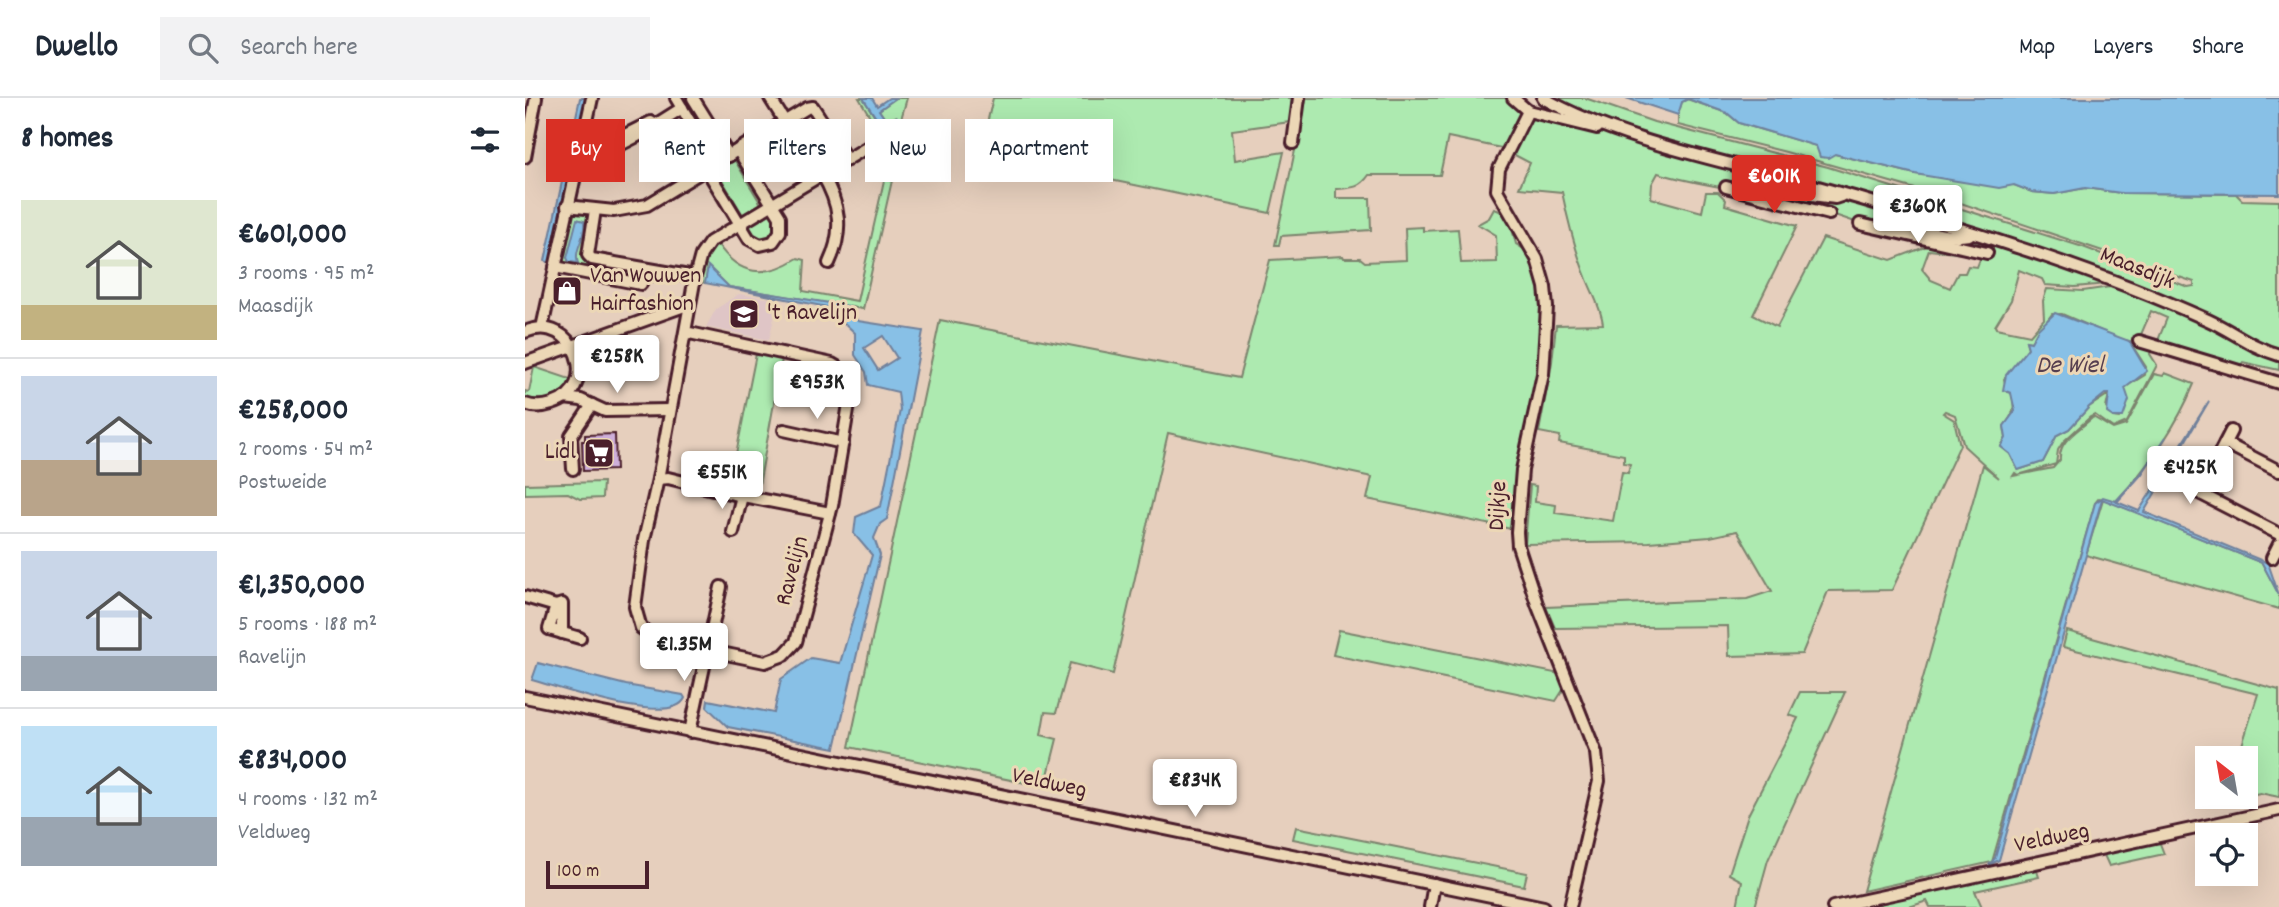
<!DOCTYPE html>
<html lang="en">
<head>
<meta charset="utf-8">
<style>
  :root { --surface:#fff; --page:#f2f2f3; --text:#1f2937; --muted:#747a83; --line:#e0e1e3; --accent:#d93025 }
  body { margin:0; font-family:Dekko,sans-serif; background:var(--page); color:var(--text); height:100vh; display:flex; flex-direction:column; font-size:26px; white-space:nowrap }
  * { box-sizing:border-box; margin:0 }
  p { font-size:23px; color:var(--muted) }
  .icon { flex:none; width:38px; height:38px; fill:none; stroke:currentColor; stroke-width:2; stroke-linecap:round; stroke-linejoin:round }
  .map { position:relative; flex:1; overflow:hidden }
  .sheet { display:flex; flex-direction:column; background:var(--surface); width:525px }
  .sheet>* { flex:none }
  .guide { position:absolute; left:21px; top:21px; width:665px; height:63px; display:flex; gap:14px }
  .needle { width:46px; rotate:329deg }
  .buttons { position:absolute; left:1670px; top:648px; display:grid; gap:14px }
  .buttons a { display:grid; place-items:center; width:63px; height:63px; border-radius:0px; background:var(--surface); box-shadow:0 7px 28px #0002; font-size:35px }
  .scale { position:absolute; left:21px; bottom:18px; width:103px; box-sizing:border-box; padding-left:7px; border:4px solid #4a1f2b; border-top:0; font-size:19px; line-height:24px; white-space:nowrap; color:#4a1f2b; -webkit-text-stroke:5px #ecd7b6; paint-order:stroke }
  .price { position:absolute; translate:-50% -60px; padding:0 16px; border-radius:7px; background:#fff; color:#222; font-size:23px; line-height:46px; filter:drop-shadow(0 2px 4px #0008) }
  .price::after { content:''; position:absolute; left:50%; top:42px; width:21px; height:16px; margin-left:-10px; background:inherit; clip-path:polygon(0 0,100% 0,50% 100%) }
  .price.current { background:var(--accent); color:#fff }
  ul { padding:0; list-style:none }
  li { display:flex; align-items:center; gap:21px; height:175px; padding:0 21px }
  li+li { border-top:2px solid var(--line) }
  li span { display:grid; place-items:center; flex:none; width:196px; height:140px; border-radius:0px; color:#555 }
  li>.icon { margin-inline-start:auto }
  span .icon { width:84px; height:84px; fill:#fffc; stroke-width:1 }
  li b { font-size:30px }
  h2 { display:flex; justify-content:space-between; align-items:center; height:84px; padding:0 21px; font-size:30px }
  .tag { padding:0 24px; border-radius:0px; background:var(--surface); box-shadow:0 7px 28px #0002; font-size:24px; line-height:63px }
  .tag.current { background:var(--accent); color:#fff }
  header { display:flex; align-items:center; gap:42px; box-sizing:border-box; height:98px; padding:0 35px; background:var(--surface); border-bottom:2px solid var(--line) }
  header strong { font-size:33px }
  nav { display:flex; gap:38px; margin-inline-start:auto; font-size:24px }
  .search { width:490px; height:63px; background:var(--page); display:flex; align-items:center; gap:18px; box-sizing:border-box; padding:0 24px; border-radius:0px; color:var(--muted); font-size:26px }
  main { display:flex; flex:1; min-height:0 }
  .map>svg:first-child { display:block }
  .built { fill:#dfc5c6 }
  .green { fill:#adeab0; stroke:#7c846e; stroke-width:2; fill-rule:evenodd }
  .water { fill:#88c0e6; stroke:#6f809b; stroke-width:2; fill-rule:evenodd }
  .building { fill:#ceafda; stroke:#4a1f2b; stroke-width:2 }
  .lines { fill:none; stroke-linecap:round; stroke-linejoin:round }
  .minor-casing { stroke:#4a1f2b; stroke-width:16 }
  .minor { stroke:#ecd7b6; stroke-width:10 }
  .labels { text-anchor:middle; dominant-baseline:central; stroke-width:6; stroke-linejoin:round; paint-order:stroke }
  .street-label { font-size:24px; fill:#4a1f2b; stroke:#ecd7b6 }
  .poi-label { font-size:24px; fill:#4a1f2b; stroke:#ecd7b6; text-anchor:start }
  .water-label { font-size:26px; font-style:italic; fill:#563f50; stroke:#ecd7b6 }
</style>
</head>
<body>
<header>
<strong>Dwello</strong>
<div class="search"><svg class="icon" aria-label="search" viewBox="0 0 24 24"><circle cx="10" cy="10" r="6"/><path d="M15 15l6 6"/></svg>Search here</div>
<nav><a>Map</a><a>Layers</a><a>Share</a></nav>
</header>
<main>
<section class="sheet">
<h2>8 homes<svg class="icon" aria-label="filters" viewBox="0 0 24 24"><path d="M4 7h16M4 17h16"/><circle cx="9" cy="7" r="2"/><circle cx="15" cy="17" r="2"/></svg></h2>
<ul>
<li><span style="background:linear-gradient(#dfe7d0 75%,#c2b280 0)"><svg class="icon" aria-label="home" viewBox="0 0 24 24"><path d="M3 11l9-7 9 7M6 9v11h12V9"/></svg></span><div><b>€601,000</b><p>3 rooms · 95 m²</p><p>Maasdijk</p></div></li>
<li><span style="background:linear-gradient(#c9d6e8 60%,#b9a48a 0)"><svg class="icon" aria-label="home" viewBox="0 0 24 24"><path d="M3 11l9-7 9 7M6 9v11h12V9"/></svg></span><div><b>€258,000</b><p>2 rooms · 54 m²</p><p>Postweide</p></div></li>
<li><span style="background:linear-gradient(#c9d6e8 75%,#9aa5b1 0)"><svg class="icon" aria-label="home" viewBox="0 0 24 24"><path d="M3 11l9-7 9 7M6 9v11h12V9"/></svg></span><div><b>€1,350,000</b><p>5 rooms · 188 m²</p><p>Ravelijn</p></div></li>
<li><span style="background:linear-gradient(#bfe0f5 65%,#9aa5b1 0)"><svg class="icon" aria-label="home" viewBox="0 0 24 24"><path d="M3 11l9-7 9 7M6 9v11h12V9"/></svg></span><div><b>€834,000</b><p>4 rooms · 132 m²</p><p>Veldweg</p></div></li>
</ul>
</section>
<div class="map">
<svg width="1754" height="809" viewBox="0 0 1754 809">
  <rect width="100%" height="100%" fill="#e6cfbd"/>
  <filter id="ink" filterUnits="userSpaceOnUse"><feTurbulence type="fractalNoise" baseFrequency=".0143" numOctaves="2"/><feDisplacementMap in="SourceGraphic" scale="14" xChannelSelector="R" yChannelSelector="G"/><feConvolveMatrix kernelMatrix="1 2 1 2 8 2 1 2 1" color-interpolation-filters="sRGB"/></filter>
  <g filter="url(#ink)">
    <path class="built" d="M214,196L253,202L244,242L181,229L191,211Z"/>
    <g class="green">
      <path d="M334,0H338L363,40L370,19L362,24L354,12L371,0H382L369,46L361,45Z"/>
      <path d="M468,0H767L765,24L707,32L710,62L759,54L745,115L455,55Z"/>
      <path d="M781,0H984L997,13V19L981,51L923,39L915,77H844C835,90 828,90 811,91V100H845L846,132L756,138L754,147H750Z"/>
      <path d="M1024,0H1060L1129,24L1303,69L1558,149L1663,189L1669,188V184L1418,99L1261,54L1153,27V17L1157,4L1162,1L1202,15L1214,25L1291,48L1294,52L1390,76L1489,87L1507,94L1529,96L1560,90L1596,95L1711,96L1717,102L1754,103V253L1604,185L1100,34Z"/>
      <path d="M1005,19L1078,33L1149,55L1223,73L1264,97L1262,101C1219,92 1176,88 1133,75L1127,86L1126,100L1177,114L1181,94H1193L1201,102L1200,107L1272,128L1228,217L1252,229L1298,140L1366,162L1410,145L1446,157L1404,152L1397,171L1406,182L1425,190L1433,175H1440L1443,168L1452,169L1457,156L1404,140L1450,139L1550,171L1581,186L1550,189L1520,187L1517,181L1494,172L1486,202L1470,228L1471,230L1505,237L1519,221L1518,203L1522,191L1558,193L1592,188L1698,234L1716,247L1754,259V272L1718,264L1714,270L1634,247V240L1642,220L1626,213L1615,239L1609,238L1611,244L1627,249L1625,256L1632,267L1602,324L1588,330L1570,317L1565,319L1538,344L1533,352L1531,366L1493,377L1490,375L1488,378L1528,370L1535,362C1533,342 1555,332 1568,319L1588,331L1601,327L1629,276L1638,278L1640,275L1669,286C1651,330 1623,369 1591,403L1574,400L1570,405L1467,764L1338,793L1458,367L1474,380L1439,348L1430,317L1420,313L1418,315L1429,322L1435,347L1367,492L1303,493L1277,556L1204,558L1203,528L1030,530L1021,509L1222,501L1247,493L1212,433L1185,439L1124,444L1000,446L1005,387L1011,388L1010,404L1031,407L1030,415L1088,423L1097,374L1103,375L1105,366L1099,365V357L1034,345L1035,338L1014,334L1027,264L1031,227L1078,226C1076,209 1067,195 1061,179C1050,152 1043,123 1037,94L994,90L1005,65L984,54ZM1527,216H1537L1595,241L1604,243L1621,269L1620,277L1599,290C1604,301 1601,309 1595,320L1588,319L1581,310L1584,296L1564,309L1544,331L1532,337L1518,364L1493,372L1485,356L1476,348L1481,340L1479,328C1489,316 1491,310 1486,294H1482L1479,281L1503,250L1501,243L1506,244Z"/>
      <path d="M356,43L373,56L338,211L204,189L183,169L180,185L173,183L177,164L192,145C214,179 241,180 273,160L280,162L278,193L332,203L364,60L352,46Z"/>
      <path d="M209,61L236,106L218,117L191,72Z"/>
      <path d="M1269,99C1287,99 1307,97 1324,100C1348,105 1375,123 1398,134L1333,125L1269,103Z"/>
      <path d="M247,110L253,120L250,139L235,144L218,128Z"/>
      <path d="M969,111C986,115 987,132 991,146L1005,155C1010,172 1017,189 1017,207C1020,283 988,355 986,431L842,401L847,379L643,335L588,576L545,565L531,615L520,614L516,637L532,641L520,689L324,649L415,222L714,280L745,162L818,158L819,160H835L840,164L881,162L880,130L898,129V133L933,131L936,165L972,164L971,137L953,126L964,120Z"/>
      <path d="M52,114L61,116L64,120L57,159L63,166L133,177L128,184L36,168L46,117Z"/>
      <path d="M231,256L257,261L233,393L205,386Z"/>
      <path d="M9,269L48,282C37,302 21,306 0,301V293L4,294Z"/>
      <path d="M78,384L77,400L55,401L43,395L0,396V386Z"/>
      <path d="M1578,401L1737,465L1754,497V511L1561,457Z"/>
      <path d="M814,532L1035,576L1040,589L1031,603L808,557Z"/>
      <path d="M1542,533L1754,592V699L1735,695L1720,698V660H1713L1733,596L1538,549Z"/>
      <path d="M1275,594H1320L1243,762L1230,809H1212L1217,783L1204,776L1223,717L1273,620L1264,617Z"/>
      <path d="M771,729L1002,775L999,788L768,741Z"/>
      <path d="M1634,743L1639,756L1584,768L1578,755Z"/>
      <path d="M1511,770L1514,779L1450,793L1457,809H1405L1402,803L1384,809H1329Z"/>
    </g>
    <g class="water">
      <path d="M55,0H61L25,165L20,163Z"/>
      <path d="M338,0H347L352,8L364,0H371L354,12L362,24L371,19L365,41Z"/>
      <path d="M1101,0H1754V96L1596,95L1560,90L1529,96L1507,94L1489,87L1474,90L1390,76L1310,56L1303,60L1295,59L1291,48L1214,25L1202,15L1163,1L1157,4L1153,17Z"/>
      <path d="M52,121L59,123C62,138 48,152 53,165L44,164L42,160Z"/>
      <path d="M183,168L204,189L323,208L333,223L398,233L362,421L355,426L349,440L355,457L310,650L203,629L182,609L183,602L249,615L256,581L286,560L315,565L347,457L329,436L331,419L356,408L375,312L373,294L343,287L341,274L330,257V235L302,209L180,185ZM358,238L372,260L353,272L339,250Z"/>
      <path d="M1530,215L1604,243L1622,273L1600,290L1604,302L1598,319H1588L1582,315L1584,296H1580L1564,309L1544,331L1532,337L1518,364L1493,372L1485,356L1476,349L1481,340L1479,328L1490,313L1486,295L1478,292L1481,277L1503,250L1501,243L1506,244L1513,231Z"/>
      <path d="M1684,303L1619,414L1743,465L1754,497L1737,465L1577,401L1474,762L1464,767L1470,760L1570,405L1578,399L1591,403L1615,377L1641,339L1617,376L1592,404L1614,413Z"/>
      <path d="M13,565L101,587L158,597L160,600C147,630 33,589 7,582Z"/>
    </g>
    <path class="building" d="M90,336L91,372L58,373L57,343H60V337Z"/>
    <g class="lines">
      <g class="minor-casing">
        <g id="minor">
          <path d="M151,0L190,66"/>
          <path d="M168,0L204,58"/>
          <path d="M245,0L260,24"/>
          <path d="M988,0L1003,13L1072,30"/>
          <path d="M1018,0C1098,44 1188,60 1275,84C1357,106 1439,131 1519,158C1575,177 1630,198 1683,222C1709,234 1726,249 1754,257"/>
          <path d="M1003,13L974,71L972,92L1012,161L1020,189L1022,209L1018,276L997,372L992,434L993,448L1012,506L1071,655L1074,683L1045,809"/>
          <path d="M130,27L128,30L93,48L90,42L126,24L130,27L157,10"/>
          <path d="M768,45L774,0"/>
          <path d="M0,59L11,0"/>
          <path d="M182,72L224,141L235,147L248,144L255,134V119L213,52"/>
          <path d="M1228,73C1243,94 1287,97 1310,100L1316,98"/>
          <path d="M297,76C315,106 319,133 304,165"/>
          <path d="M1201,89L1304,116"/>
          <path d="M42,108L89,113L122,107L282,10L288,9L322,62"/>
          <path d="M70,112L63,157L67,161L170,179"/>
          <path d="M1363,115C1389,128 1414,142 1444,137"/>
          <path d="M1335,126L1462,155"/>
          <path d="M30,169L116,186"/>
          <path d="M17,230L67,0"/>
          <path d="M0,234C49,213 78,291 27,306C18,309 8,309 0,306"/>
          <path d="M160,234L307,266C321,273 325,284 325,300L307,408L271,544L259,557L240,564L133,542L116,530L110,509L119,442L133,381L170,179L176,157L185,144L356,41"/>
          <path d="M1614,243L1754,285"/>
          <path d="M0,265L165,206"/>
          <path d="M39,300L56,302L80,313L144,312"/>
          <path d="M259,332L318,345"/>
          <path d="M1706,333L1674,395L1754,436"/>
          <path d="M1700,345L1754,373"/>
          <path d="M48,371L46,338L67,307"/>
          <path d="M133,381L143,380L208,396L305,415"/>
          <path d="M208,434L217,398"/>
          <path d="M1747,460L1754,446"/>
          <path d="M0,499L31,508L24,531L55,540"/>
          <path d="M31,508L37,506V535"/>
          <path d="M0,599L1019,809"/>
          <path d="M165,634L196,489"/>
          <path d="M905,809L909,786"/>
          <path d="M1308,809L1754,712"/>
        </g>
      </g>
      <use href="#minor" class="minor"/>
    </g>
  </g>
  <defs>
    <g id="shop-square" transform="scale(1.575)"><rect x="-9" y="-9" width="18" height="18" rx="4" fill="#4a1f2b" stroke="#ecd7b6"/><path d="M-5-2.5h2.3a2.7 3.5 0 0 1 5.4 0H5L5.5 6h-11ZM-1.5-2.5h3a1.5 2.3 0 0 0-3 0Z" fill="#fff"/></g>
    <g id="school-square" transform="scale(1.575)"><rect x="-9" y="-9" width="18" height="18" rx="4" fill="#4a1f2b" stroke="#ecd7b6"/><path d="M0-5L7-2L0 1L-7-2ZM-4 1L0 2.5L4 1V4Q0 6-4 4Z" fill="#fff"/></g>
    <g id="supermarket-square" transform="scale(1.575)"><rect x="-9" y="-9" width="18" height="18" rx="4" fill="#4a1f2b" stroke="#ecd7b6"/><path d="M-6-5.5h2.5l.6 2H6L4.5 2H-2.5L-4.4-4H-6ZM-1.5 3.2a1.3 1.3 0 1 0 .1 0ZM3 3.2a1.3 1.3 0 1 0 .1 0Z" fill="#fff"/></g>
  </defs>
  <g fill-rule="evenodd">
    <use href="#shop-square" x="42" y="193"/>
    <use href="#school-square" x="219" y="216"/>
    <use href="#supermarket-square" x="74" y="355"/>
  </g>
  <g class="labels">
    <g class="street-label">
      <text transform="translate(1612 171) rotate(22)">Maasdijk</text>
      <text transform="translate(974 408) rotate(-87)">Dijkje</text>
      <text transform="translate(268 473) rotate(-75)">Ravelijn</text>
      <text transform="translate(524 686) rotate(12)">Veldweg</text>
      <text transform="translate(1527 741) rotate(-12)">Veldweg</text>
    </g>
    <g class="poi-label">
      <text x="65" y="179">Van Wouwen<tspan x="65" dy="28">Hairfashion</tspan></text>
      <text x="242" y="216">'t Ravelijn</text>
      <text x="51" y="355" text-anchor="end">Lidl</text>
    </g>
    <g class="water-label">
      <text x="1545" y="268">De Wiel</text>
    </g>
  </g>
</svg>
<div class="buttons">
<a><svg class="needle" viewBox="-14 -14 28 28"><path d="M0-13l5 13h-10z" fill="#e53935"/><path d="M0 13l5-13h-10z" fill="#747a83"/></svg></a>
<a><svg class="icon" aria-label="locate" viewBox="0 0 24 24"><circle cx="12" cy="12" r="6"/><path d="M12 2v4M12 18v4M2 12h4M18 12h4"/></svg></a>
</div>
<div class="scale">100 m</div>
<b class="price current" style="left:1249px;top:117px">€601K</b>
<b class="price" style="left:1393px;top:147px">€360K</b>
<b class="price" style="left:92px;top:297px">€258K</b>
<b class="price" style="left:292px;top:323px">€953K</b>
<b class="price" style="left:1665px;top:408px">€425K</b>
<b class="price" style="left:197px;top:413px">€551K</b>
<b class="price" style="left:159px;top:585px">€1.35M</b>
<b class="price" style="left:670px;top:721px">€834K</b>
<div class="guide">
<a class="tag current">Buy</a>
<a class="tag">Rent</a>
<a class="tag">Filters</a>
<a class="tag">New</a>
<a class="tag">Apartment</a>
</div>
</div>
</main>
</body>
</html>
